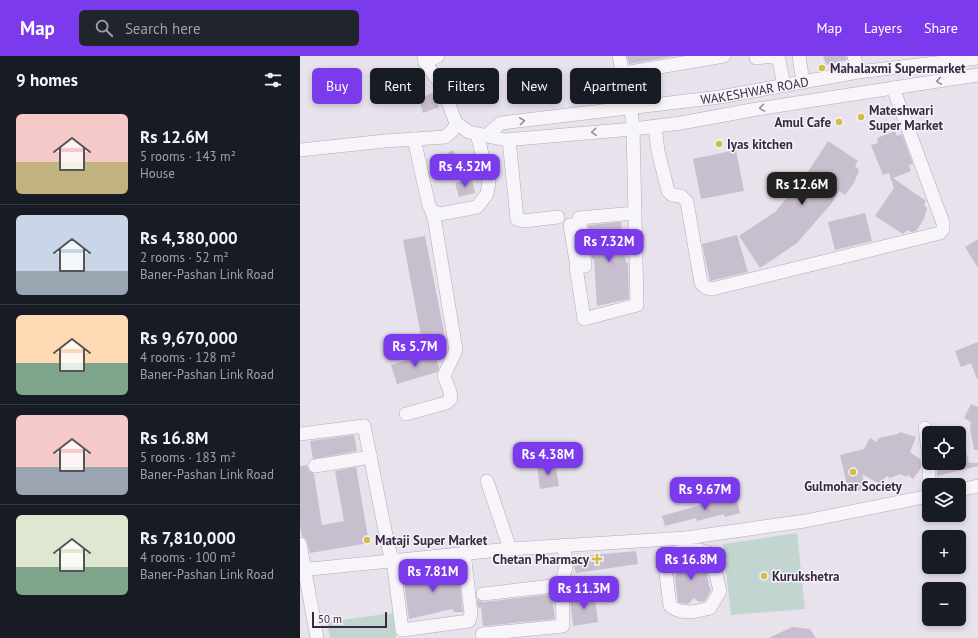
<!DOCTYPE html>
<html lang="en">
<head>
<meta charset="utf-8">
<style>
  :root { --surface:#171b24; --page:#20242c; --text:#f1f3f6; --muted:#9ea1a6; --line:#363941; --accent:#7c3aed }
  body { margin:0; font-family:"PT Sans",sans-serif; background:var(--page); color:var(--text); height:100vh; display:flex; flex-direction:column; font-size:15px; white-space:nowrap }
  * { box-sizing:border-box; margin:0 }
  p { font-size:13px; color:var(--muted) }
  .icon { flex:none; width:22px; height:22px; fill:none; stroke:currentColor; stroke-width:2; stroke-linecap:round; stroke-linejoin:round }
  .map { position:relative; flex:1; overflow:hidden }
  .side { display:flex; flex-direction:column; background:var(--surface); width:300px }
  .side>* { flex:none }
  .guide { position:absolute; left:12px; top:12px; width:380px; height:36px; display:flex; gap:8px }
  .controls { position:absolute; left:622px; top:370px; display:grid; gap:8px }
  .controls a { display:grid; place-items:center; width:44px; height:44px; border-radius:6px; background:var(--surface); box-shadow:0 2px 6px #0003; font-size:20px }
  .scale { position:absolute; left:12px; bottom:10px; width:75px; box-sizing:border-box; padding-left:4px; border:2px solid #3a2943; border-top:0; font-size:11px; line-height:14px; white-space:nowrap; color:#3a2943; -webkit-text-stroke:3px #f5f2f8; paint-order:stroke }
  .price { position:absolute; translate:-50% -34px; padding:0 9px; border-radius:8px; background:var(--accent); color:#fff; font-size:13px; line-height:26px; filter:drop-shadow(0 1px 2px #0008) }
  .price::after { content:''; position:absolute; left:50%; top:24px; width:12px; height:9px; margin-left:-6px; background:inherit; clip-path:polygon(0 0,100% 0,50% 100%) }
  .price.current { background:#222; color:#fff }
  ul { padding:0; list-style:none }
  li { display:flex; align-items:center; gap:12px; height:100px; padding:0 16px }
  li+li { border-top:1px solid var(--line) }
  li span { display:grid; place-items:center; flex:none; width:112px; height:80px; border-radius:6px; color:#555 }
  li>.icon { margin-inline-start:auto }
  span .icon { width:48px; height:48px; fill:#fffc; stroke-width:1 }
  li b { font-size:17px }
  h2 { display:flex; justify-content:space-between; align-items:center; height:48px; padding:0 16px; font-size:17px }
  .chip { padding:0 14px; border-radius:6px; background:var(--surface); box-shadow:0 2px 6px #0003; font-size:14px; line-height:36px }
  .chip.current { background:var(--accent); color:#fff }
  header { display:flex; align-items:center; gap:24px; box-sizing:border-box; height:56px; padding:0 20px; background:var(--accent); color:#fff }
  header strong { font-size:19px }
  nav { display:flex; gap:22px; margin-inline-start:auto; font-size:14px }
  .search { width:280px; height:36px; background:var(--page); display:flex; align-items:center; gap:10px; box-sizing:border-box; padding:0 14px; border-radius:6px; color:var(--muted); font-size:15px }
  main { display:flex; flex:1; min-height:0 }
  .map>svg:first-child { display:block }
  .green { fill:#c3d5d0 }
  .building { fill:#c8bfce }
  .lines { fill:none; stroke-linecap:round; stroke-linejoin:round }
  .minor-casing { stroke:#b3aab9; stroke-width:14 }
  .minor { stroke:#f7f5f9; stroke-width:13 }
  .oneway { stroke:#988f9e }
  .poi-dot { fill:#d1bd45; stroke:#f5f2f8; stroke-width:1.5 }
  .labels { text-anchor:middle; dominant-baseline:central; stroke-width:3; stroke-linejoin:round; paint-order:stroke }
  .poi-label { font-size:13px; font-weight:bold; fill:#3a2943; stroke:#f5f2f8; text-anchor:start }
  .street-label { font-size:13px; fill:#3a2943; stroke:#f5f2f8 }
</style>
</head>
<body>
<header>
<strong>Map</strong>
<div class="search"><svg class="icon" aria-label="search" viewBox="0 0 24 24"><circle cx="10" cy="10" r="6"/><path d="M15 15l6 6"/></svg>Search here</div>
<nav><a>Map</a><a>Layers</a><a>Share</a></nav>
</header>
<main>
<section class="side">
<h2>9 homes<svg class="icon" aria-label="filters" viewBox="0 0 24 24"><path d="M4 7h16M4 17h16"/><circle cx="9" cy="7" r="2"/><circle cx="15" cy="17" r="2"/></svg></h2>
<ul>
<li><span style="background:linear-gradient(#f6c9c9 60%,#c2b280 0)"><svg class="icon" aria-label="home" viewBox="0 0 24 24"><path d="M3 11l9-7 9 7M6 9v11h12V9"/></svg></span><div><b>Rs 12.6M</b><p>5 rooms · 143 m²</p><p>House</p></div></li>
<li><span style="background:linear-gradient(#c9d6e8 70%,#9aa5b1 0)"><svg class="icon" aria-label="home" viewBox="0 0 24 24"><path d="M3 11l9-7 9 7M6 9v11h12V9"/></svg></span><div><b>Rs 4,380,000</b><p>2 rooms · 52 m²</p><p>Baner-Pashan Link Road</p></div></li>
<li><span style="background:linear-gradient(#ffd9b3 60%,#7fa58c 0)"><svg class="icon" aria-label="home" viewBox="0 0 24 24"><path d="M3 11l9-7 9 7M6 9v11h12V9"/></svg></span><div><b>Rs 9,670,000</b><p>4 rooms · 128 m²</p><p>Baner-Pashan Link Road</p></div></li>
<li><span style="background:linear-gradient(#f6c9c9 65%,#9aa5b1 0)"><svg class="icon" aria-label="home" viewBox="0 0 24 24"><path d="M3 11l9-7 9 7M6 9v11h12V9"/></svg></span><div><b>Rs 16.8M</b><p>5 rooms · 183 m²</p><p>Baner-Pashan Link Road</p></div></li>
<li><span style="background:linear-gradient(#dfe7d0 65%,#7fa58c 0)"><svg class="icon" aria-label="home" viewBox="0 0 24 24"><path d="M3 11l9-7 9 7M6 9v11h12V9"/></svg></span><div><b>Rs 7,810,000</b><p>4 rooms · 100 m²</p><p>Baner-Pashan Link Road</p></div></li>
</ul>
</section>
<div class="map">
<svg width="678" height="582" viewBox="0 0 678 582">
  <rect width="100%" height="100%" fill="#e7e2eb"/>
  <g class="green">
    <path d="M497,477L505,553L431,559L423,488Z"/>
    <path d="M93,557L96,582H30L27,566Z"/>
  </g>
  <g class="building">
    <path d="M327,0H376L329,8Z"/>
    <path d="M523,0H546L547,4L526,9Z"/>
    <path d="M193,12L198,43L158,48L154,17Z"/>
    <path d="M132,37L139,51L123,57L119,43Z"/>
    <path d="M595,75L597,80L602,78L613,108L609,109L611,115L593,122L626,145L624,149L627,152L624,163L616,175L611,176L608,174L603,178L575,160L594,132L589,117L583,119L571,89L578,87L577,82Z"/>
    <path d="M528,85L558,105L555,110L559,114L554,127L545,139L539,135L531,148L497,187L460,212L439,180L475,156L504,122Z"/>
    <path d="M153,94L159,110L141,116L137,104Z"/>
    <path d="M436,94L444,135L401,143L393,103Z"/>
    <path d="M172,122L175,137L159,141L155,127Z"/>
    <path d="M565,157L572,185L535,194L528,166Z"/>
    <path d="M321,166L326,207H328L329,243L297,250L294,203H292L288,169Z"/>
    <path d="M437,179L448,216L410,225L402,188Z"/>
    <path d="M125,180L145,281L122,285L103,184Z"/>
    <path d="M678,183V212L665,191Z"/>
    <path d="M678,286V323H677L671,307L661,311L655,295Z"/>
    <path d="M134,296L139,312L137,316L97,328L91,309Z"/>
    <path d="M671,348L678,351V394H674L670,372L671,366L664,362Z"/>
    <path d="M600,376L616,381L610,396L621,404V412L613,423L608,419L606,421L601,418L590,422L586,420L581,429L562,418L566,433L549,437L540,399L564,393L570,382L576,386L579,382L598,378Z"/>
    <path d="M54,379L57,395L13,403L10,385Z"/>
    <path d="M666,395L669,407H678V410L637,420V407H659V396Z"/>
    <path d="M255,406L259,430L240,433L237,410Z"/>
    <path d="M7,409L9,415L14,418L22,469L44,465L35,415L56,411L69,487L10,497L6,483L2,480L0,470V410Z"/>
    <path d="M436,439L440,457L425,461L424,458L397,465L396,462L365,470L362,460Z"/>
    <path d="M336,495L338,508L276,517L274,511L273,501Z"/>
    <path d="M398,502L404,504L409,530L411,534L405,545L399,546L394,542L388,548L378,546L375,523L377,516L373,513V507L384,503L392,510Z"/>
    <path d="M158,512L163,556H154L152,553L109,563L103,519L133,518Z"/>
    <path d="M294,537L298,566L273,570L270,541Z"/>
    <path d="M252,538L255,563L183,570L181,551L178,552L177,544L184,546Z"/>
    <path d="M492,571L510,573L516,582H469Z"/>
  </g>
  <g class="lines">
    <g class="minor-casing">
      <g id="minor">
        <path d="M124,0L125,6L142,30L156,67"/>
        <path d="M319,0L331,53L333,73L337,249L284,263L276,211L285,210L279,162L335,157"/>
        <path d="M456,0V2L472,0L479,4L484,30"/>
        <path d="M499,0L503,26"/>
        <path d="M554,0L558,16"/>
        <path d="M125,6L138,0"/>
        <path d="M324,17L424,0"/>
        <path d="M156,67L169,76L206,84L333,73L381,67L457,53L678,19"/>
        <path d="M355,71L358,95L368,135L372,139L381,140L387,146L401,227L406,232L412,233L640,177L643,173V167L593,32"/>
        <path id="s1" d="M187,79L201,67L420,41L558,16L678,2"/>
        <path d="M209,84L217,163L224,165L258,161"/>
        <path d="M0,94L85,85L145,81L153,74L156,67"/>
        <path d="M132,155L140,158L177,151L187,138L189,126L177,78"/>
        <path d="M276,205L270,169L280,168"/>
        <path d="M106,358L146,347L151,343L150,336L144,320L156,294L135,167L132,155L129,150L114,83"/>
        <path d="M625,372L629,400V429"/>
        <path d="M0,378L64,370L89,494L93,504L102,574L169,565L171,558L164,496"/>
        <path d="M15,410L71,401"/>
        <path d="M187,425L210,493"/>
        <path d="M659,434L678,430"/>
        <path d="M0,488L17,582"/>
        <path d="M386,494L373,497L364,502L370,550C384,559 394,556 410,552L420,535L411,498L400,494H386V482"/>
        <path d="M0,514L210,493L386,482L505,465L629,440"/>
        <path d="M183,538L262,529"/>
        <path d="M182,578L263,570L262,526L266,511L264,489"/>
      </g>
    </g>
    <use href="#minor" class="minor"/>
  </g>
  <defs><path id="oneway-chevron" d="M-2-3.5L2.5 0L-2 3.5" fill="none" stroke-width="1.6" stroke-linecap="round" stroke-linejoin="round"/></defs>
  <g class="oneway">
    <use href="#oneway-chevron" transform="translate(639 25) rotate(172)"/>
    <use href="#oneway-chevron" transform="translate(462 52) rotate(171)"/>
    <use href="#oneway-chevron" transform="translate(222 65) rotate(-6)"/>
    <use href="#oneway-chevron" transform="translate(294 76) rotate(175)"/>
  </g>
  <g class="poi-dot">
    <circle cx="522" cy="12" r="4"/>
    <circle cx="561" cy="61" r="4"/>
    <circle cx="539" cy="66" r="4"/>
    <circle cx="419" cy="88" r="4"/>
    <circle cx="553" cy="416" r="4"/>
    <circle cx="67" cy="484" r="4"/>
    <path d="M295 497h4v4h4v4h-4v4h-4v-4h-4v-4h4z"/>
    <circle cx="464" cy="520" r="4"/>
  </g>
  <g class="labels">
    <g class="poi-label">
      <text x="530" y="12">Mahalaxmi Supermarket</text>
      <text x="569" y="54">Mateshwari<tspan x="569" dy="15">Super Market</tspan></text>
      <text x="531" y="66" text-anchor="end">Amul Cafe</text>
      <text x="427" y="88">Iyas kitchen</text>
      <text x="553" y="430" text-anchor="middle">Gulmohar Society</text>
      <text x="75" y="484">Mataji Super Market</text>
      <text x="289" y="503" text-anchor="end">Chetan Pharmacy</text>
      <text x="472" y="520">Kurukshetra</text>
    </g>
    <g class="street-label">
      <text stroke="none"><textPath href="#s1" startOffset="274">WAKESHWAR ROAD</textPath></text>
    </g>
  </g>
</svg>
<div class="controls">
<a><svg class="icon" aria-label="locate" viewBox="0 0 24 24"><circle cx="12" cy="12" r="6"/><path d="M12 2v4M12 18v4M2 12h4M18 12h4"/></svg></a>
<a><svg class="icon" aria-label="layers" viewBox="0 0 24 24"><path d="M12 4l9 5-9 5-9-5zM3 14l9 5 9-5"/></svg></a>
<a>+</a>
<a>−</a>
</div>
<div class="scale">50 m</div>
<b class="price" style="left:165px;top:132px">Rs 4.52M</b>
<b class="price current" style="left:502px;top:150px">Rs 12.6M</b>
<b class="price" style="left:309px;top:207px">Rs 7.32M</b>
<b class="price" style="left:115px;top:312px">Rs 5.7M</b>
<b class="price" style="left:248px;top:420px">Rs 4.38M</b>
<b class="price" style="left:405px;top:455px">Rs 9.67M</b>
<b class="price" style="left:391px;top:525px">Rs 16.8M</b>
<b class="price" style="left:133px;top:537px">Rs 7.81M</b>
<b class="price" style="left:284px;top:554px">Rs 11.3M</b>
<div class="guide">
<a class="chip current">Buy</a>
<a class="chip">Rent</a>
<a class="chip">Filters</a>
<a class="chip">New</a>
<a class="chip">Apartment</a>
</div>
</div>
</main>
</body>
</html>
